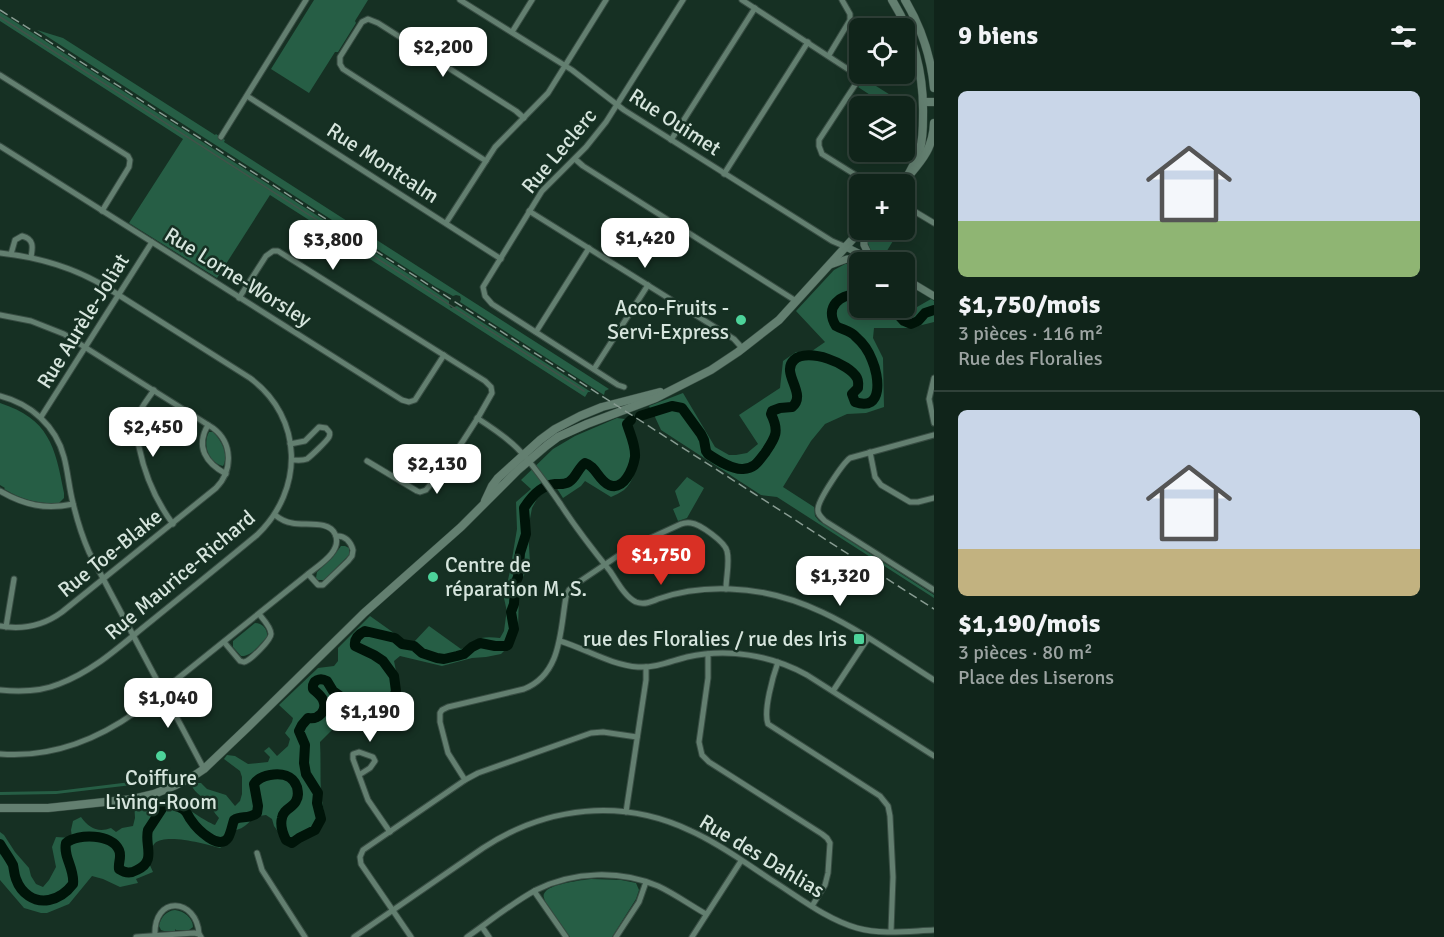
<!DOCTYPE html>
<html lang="fr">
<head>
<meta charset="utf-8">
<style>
  :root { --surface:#10241a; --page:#1e3027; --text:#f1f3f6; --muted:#9ca4a2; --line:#304139; --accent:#d93025 }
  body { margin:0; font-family:Signika,sans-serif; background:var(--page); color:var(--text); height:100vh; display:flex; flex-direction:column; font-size:22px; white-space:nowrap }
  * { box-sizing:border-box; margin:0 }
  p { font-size:20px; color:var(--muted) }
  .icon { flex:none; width:33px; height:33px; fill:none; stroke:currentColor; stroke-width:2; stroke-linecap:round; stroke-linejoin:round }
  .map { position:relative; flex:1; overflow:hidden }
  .panel { display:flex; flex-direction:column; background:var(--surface); width:510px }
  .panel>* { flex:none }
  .tools { position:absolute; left:849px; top:18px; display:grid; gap:12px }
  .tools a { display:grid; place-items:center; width:66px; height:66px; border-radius:9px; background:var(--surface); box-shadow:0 3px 15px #0003,0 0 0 2px var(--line); font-size:30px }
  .price { position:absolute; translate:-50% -51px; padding:0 14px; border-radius:12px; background:#fff; color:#222; font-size:20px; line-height:39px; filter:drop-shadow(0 2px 3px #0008) }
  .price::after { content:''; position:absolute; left:50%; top:36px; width:18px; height:14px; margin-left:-9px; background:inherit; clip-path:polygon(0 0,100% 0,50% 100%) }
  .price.on { background:var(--accent); color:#fff }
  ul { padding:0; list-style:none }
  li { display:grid; align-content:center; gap:12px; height:318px; padding:0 24px }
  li+li { border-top:2px solid var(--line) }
  li span { display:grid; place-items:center; height:186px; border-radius:9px; color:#555 }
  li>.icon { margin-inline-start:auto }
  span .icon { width:108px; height:108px; fill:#fffc; stroke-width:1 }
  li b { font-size:26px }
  h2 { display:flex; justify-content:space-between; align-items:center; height:72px; padding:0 24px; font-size:26px }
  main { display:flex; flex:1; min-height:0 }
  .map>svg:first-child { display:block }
  .green { fill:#265e45 }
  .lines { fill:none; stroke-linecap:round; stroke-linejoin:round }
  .stream { stroke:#405349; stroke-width:1.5 }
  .river { stroke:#001409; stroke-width:10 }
  .minor-casing { stroke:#384d43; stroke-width:7 }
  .tertiary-casing { stroke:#384d43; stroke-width:8 }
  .secondary-casing { stroke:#384d43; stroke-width:9 }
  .minor { stroke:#637f70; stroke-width:5 }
  .tertiary { stroke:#637f70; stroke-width:7 }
  .secondary { stroke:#637f70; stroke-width:8 }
  .rail { stroke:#889c92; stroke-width:1.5; stroke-dasharray:9 4.5; stroke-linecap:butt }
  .poi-dot { fill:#4dd39a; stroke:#163023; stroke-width:2 }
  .labels { text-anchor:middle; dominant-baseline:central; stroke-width:5; stroke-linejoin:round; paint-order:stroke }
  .street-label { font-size:21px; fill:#d6e5dd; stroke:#163023 }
  .poi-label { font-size:21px; fill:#d6e5dd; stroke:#163023; text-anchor:end }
</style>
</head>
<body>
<main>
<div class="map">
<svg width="934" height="937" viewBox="0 0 934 937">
  <rect width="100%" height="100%" fill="#163023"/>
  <g class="green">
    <path d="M314,0H368L355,21L356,23L338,52H335L309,93L271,69Z"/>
    <path d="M0,12L410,275L449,301V305L451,308L457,306L591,392H588L585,397L270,195L217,278L129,223L183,139L0,21Z"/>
    <path d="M37,30L63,38L215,135L216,134L225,140L224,142L609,389L605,391L604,395L460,302L461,299L460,296L456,295L453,296L436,287Z"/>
    <path d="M863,83L876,86L916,111V115L905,108L904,106H902L888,98L884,104L858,87L861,84Z"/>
    <path d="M870,230H886L896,236L882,259C870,252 864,243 870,230Z"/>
    <path d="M859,263V278L851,289H859L860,308H903L910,311L931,299L934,301V322L910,328H874L873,338L883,358L884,407L866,413L847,414L825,424L811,441L783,487L814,507L815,516L819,521L934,595V598L777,497L761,495L661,430L655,417V408H650L649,406L683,393L715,447L729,455H736L747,453L758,444L739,415L780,388L783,361L796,352L812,351L825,342L796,311L834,270L845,264Z"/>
    <path d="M0,403C49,419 55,446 64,493V498L59,503C37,504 23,500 4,489L5,488L0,485Z"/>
    <path d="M617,418L625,419C628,423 632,427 633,431C640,448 639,477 624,490C620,493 615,495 611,497L585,481L581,486L563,498L556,487L552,485L537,499L532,508L528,529L530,563L521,581L519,591L518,631L513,642L501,654L486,657L472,658L442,666L400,656L394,661C401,695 402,698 382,727L347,715L320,742C321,759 320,777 321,794C322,805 328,819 320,830C317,836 310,836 304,839C298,842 295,845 287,844L274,826L272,819L266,815L253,817C251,820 249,823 246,825C237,833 231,826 228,842L220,848C207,844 166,833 155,843C151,847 150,855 148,861L153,872L136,879L138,883L120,887L103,879L92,876L69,904L47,913H41L24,908L0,880V832L4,835L15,852L29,868L31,876L36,884L43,887L49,880L56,867L52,847L56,837L72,838L71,830L73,821L81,817C89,828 98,833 111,828L116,832L122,828L133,826L135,818L134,801L149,798L162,804L171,803L179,800C185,808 205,821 215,825L219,818C214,813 211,806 206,801C201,795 195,793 192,786L196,783H201L207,789L226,795L235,806L240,801L242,794V777L240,771L224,759L227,755L235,756L248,764L268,762L270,757L264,751L269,747L277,756L288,746L290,739L285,733L292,722L293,718L279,705L318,668L334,666L338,661V648L370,616L408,643H413L429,626L461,649C467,647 469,644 474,641C482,636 491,637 500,638L504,631L506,616L507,612L504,598L510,571L517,529L516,502L531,489L521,480L553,449L575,436Z"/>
    <path d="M209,432H213C222,441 229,455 223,466C209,463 202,445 209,432Z"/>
    <path d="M687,477L704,488L687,518L678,521L673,509L680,506L675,491Z"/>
    <path d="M341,546H345L349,548V555L324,580H318L316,578L317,572L332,558Z"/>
    <path d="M255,623C263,623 268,630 267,637C260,644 251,657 241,656L233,647V641Z"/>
    <path d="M131,782L132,785L56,794L0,795V792L57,791Z"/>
    <path d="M591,879L621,880L636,883L639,890L636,899L612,937H570L545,901C544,897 542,895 546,891C552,884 582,880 591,879Z"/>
    <path d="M175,910C184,911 193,918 193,927L189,930H176L175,929V931H164L161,930L159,926C161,917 166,911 175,910Z"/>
  </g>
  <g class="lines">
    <path class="stream" d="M0,17L584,391"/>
    <g class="river">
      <path d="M892,308L904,321L911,324L918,321L925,313L934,310"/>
      <path d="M640,416L672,406L682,408L701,434L704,440L706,451L708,454C717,460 732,470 743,469C755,468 758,462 765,453C775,438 780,432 771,414L772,411L780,408L792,407C808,394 780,373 794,360C808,347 850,364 857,378C859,382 858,383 858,388L852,394L855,402C884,412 879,376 872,360C869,352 863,343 856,337C851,331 843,330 836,326C824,307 840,293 860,295"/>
      <path d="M0,844C4,851 9,857 13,865C14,869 14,874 16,879C21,893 34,903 49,900C59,898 67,892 73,884C75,869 63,857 66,843C78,833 112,834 119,850C122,857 118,862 119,869C125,873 130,874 137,870C157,861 144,845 148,830L165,804C171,804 182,807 186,812C188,814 189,818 191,820C197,829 219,851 228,838C231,833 232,826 234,820C241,815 248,820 257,813L258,806L254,784C258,778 264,776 270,775C281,773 293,775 297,787C298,792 299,796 296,801C293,808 283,809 282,818C280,825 283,834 286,840L292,843L299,838L315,830L321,819L317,803L318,793L306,774L304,763L305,745L299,731L302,725L308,718C318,720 328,711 323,700C321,695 316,692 313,689C312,680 320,677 327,681L333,691L347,701L364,705L378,711H385L390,707L396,691L394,676L383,661L374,655L355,646C354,639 359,634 365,631L395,638L402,644L414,646L422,653L437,658L444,659L457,656L464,654L472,647L480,643L495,646H506L508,645L514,629L511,612L514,604L515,584L518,577L520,553L526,534L524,508C531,497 541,485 555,484C560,484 564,485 569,482C576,478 578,468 585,463C596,466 598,480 609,485C624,491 633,469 635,457C636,446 630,434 627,424L631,420"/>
    </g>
    <g class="minor-casing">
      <g id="minor">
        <path d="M460,0L572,70L624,110L832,241L846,247"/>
        <path d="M742,0L860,77L875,82L879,79L880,74"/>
        <path d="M512,32L532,0"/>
        <path d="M829,55L850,20V14L842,0"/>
        <path d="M865,74L860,77L855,85L819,140V146L822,154L870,184"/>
        <path d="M0,75L128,156L130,160L129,167L102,211"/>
        <path d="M247,96L501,259"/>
        <path d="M221,137L306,0"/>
        <path d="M671,140L755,8"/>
        <path d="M0,146L402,400L409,402L415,400L444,355"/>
        <path d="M575,159L583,166L796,301"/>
        <path d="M486,161L343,69L340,64V57L362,22L368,19L378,23L516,111L524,118"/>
        <path d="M724,174L808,42"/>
        <path d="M904,205L934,223"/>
        <path d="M529,211L734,339L743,349"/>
        <path d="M446,223L495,147L548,93L606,0"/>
        <path d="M0,253C38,257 73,267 106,287L250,378C304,418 304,490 257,535C222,564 186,593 150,622C121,645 94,671 59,684C40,692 20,692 0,690"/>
        <path d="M11,254L15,240L22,236C34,239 33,247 31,257"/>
        <path d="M239,298L266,256L273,251H278L485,381L491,387L492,393C474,427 451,460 426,490L420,492L417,491L367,461"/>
        <path d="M0,315L31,321L64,334L213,428C233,443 233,471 216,488L62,612C43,626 23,630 0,626"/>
        <path d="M536,332L589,248"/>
        <path d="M594,369L648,285"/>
        <path d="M934,378L929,399L934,423"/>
        <path d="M624,387L618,385L492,304L485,296L483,287L542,191L586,147L606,122L683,0"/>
        <path d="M154,390C148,399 139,409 137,419C135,428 137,438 139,447C145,476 155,500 173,524"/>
        <path d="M0,396C31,404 56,426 64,457C68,472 69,488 73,503C77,520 82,536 89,552L204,769"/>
        <path d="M41,417L152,242"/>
        <path d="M477,418C491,427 505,436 517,448C534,465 547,485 561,505C576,528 593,550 610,571C617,581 625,597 636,602C644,605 651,602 658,599C681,591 705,588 730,589C810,591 869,639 934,680"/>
        <path d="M208,425C195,447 206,463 226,474"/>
        <path d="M934,435L850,458C843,463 818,500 818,509C817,514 821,517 825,521L934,590"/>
        <path d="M290,444L305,441L319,427L326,428C329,432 331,432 329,437C327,441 311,456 307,459C302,461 297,460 292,460"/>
        <path d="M870,452L875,477L881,485L910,502H918L934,498"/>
        <path d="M0,491C24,505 46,510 73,504"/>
        <path d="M308,574L318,585H323L348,561L352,556L353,550C351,542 345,535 336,536"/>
        <path d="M6,627L14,579"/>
        <path d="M560,641C586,649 611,665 638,667C656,668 671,661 687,657C728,648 771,655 807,675L934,756"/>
        <path d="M224,642L240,661C241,661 243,662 244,662C250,661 271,640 271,634C271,627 263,619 259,614"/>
        <path d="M708,654V678L699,742L702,755L709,762L822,834L827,838L830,843L828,873L825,885L812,906"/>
        <path d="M778,662C773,676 763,711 768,724L880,796L888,806L890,816L893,877L891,931"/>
        <path d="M833,691L868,638"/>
        <path d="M0,754C50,758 95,741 136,712L308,574C319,565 343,551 335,534C329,520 305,526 292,523C285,522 280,519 275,515"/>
        <path d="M359,775L370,768L375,761L373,757L359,752L353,754V759L368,800L390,832"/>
        <path d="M465,780L448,753L440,722V713L442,710L448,707L524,689C562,674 560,630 566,597L569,590L576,584L631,547L681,524C686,523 686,522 691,523C700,524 725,542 727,551C730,562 726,577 726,589"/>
        <path d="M626,812L646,680V667"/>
        <path d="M257,853L262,870L305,937"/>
        <path d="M534,891L566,937"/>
        <path d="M482,927L489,937"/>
        <path d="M155,936C153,894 197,898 199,934"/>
        <path d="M136,937L194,933L199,934L201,937"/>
        <path d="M354,937L483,848C547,806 622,798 691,831C720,844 747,864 773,881C800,898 826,919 857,928C882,935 909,931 934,930"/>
        <path d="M411,937L361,864L360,857L363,850L465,780L478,773L591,733L603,732L637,737"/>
        <path d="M467,937C490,921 512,903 536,890C574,871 620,870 658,886C675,894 690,905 706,914"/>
        <path d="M616,937L639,902L646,882"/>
        <path d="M692,937L741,861"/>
      </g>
    </g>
    <g class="tertiary-casing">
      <g id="tertiary">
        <path d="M864,230V245L871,259"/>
        <path d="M846,247L877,262"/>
        <path d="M830,265L847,259H871"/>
        <path d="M904,278L934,296"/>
      </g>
    </g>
    <g class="secondary-casing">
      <g id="secondary">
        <path d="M892,0C915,37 924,74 923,116C923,127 923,139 920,149C917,160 911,169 906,179"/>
        <path d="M905,0C921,27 931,56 934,88"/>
        <path d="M924,102H934"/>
        <path d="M902,184C918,164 933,152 934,123"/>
        <path d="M485,501L492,486L498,478L540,440L555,429L580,416L602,407L660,392"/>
        <path d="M0,808H48L133,799L154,794L176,785L192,777L204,769L249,726L364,613L461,527L518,470L546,446L558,437L587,424L656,398L711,370L738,352L779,320L861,230"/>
      </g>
    </g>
    <use href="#minor" class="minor"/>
    <use href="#tertiary" class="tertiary"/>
    <use href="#secondary" class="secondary"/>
    <path class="rail" d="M0,10L934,609"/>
  </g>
  <g class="poi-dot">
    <circle cx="741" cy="320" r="6"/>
    <circle cx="433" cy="577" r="6"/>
    <rect x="853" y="633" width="12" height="12" rx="3"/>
    <circle cx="161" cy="756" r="6"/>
  </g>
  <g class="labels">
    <g class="street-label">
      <text transform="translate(675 122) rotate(33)">Rue Ouimet</text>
      <text transform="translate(559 151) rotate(-50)">Rue Leclerc</text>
      <text transform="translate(383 163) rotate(33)">Rue Montcalm</text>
      <text transform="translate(238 277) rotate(32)">Rue Lorne-Worsley</text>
      <text transform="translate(83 321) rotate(-58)">Rue Aurèle-Joliat</text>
      <text transform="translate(110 553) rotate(-39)">Rue Toe-Blake</text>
      <text transform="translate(180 575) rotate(-40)">Rue Maurice-Richard</text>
      <text transform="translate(762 856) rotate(31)">Rue des Dahlias</text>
    </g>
    <g class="poi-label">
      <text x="729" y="308">Acco-Fruits -<tspan x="729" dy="24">Servi-Express</tspan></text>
      <text x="445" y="565" text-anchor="start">Centre de<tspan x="445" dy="24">réparation M. S.</tspan></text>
      <text x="847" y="639">rue des Floralies / rue des Iris</text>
      <text x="161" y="778" text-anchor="middle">Coiffure<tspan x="161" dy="24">Living-Room</tspan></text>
    </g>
  </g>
</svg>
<div class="tools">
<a><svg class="icon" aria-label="locate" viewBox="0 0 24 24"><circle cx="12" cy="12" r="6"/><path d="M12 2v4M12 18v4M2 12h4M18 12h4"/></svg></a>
<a><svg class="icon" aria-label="layers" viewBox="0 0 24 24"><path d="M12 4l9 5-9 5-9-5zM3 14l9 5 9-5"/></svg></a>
<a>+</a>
<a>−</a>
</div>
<b class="price" style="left:443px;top:78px">$2,200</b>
<b class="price" style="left:645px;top:269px">$1,420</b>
<b class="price" style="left:333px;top:271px">$3,800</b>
<b class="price" style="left:153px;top:458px">$2,450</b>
<b class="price" style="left:437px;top:495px">$2,130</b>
<b class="price on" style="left:661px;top:586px">$1,750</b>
<b class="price" style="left:840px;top:607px">$1,320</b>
<b class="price" style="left:168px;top:729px">$1,040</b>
<b class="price" style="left:370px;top:743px">$1,190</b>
</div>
<section class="panel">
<h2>9 biens<svg class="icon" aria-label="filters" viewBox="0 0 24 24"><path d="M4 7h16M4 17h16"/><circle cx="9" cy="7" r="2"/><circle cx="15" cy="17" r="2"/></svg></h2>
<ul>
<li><span style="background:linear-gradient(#c9d6e8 70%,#8fb573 0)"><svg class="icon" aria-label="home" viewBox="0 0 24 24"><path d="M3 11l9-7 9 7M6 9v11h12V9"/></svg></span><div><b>$1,750/mois</b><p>3 pièces · 116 m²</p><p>Rue des Floralies</p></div></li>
<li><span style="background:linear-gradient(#c9d6e8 75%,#c2b280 0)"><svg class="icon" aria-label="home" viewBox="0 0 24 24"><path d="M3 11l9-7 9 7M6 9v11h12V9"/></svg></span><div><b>$1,190/mois</b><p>3 pièces · 80 m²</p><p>Place des Liserons</p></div></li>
</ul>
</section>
</main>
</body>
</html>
